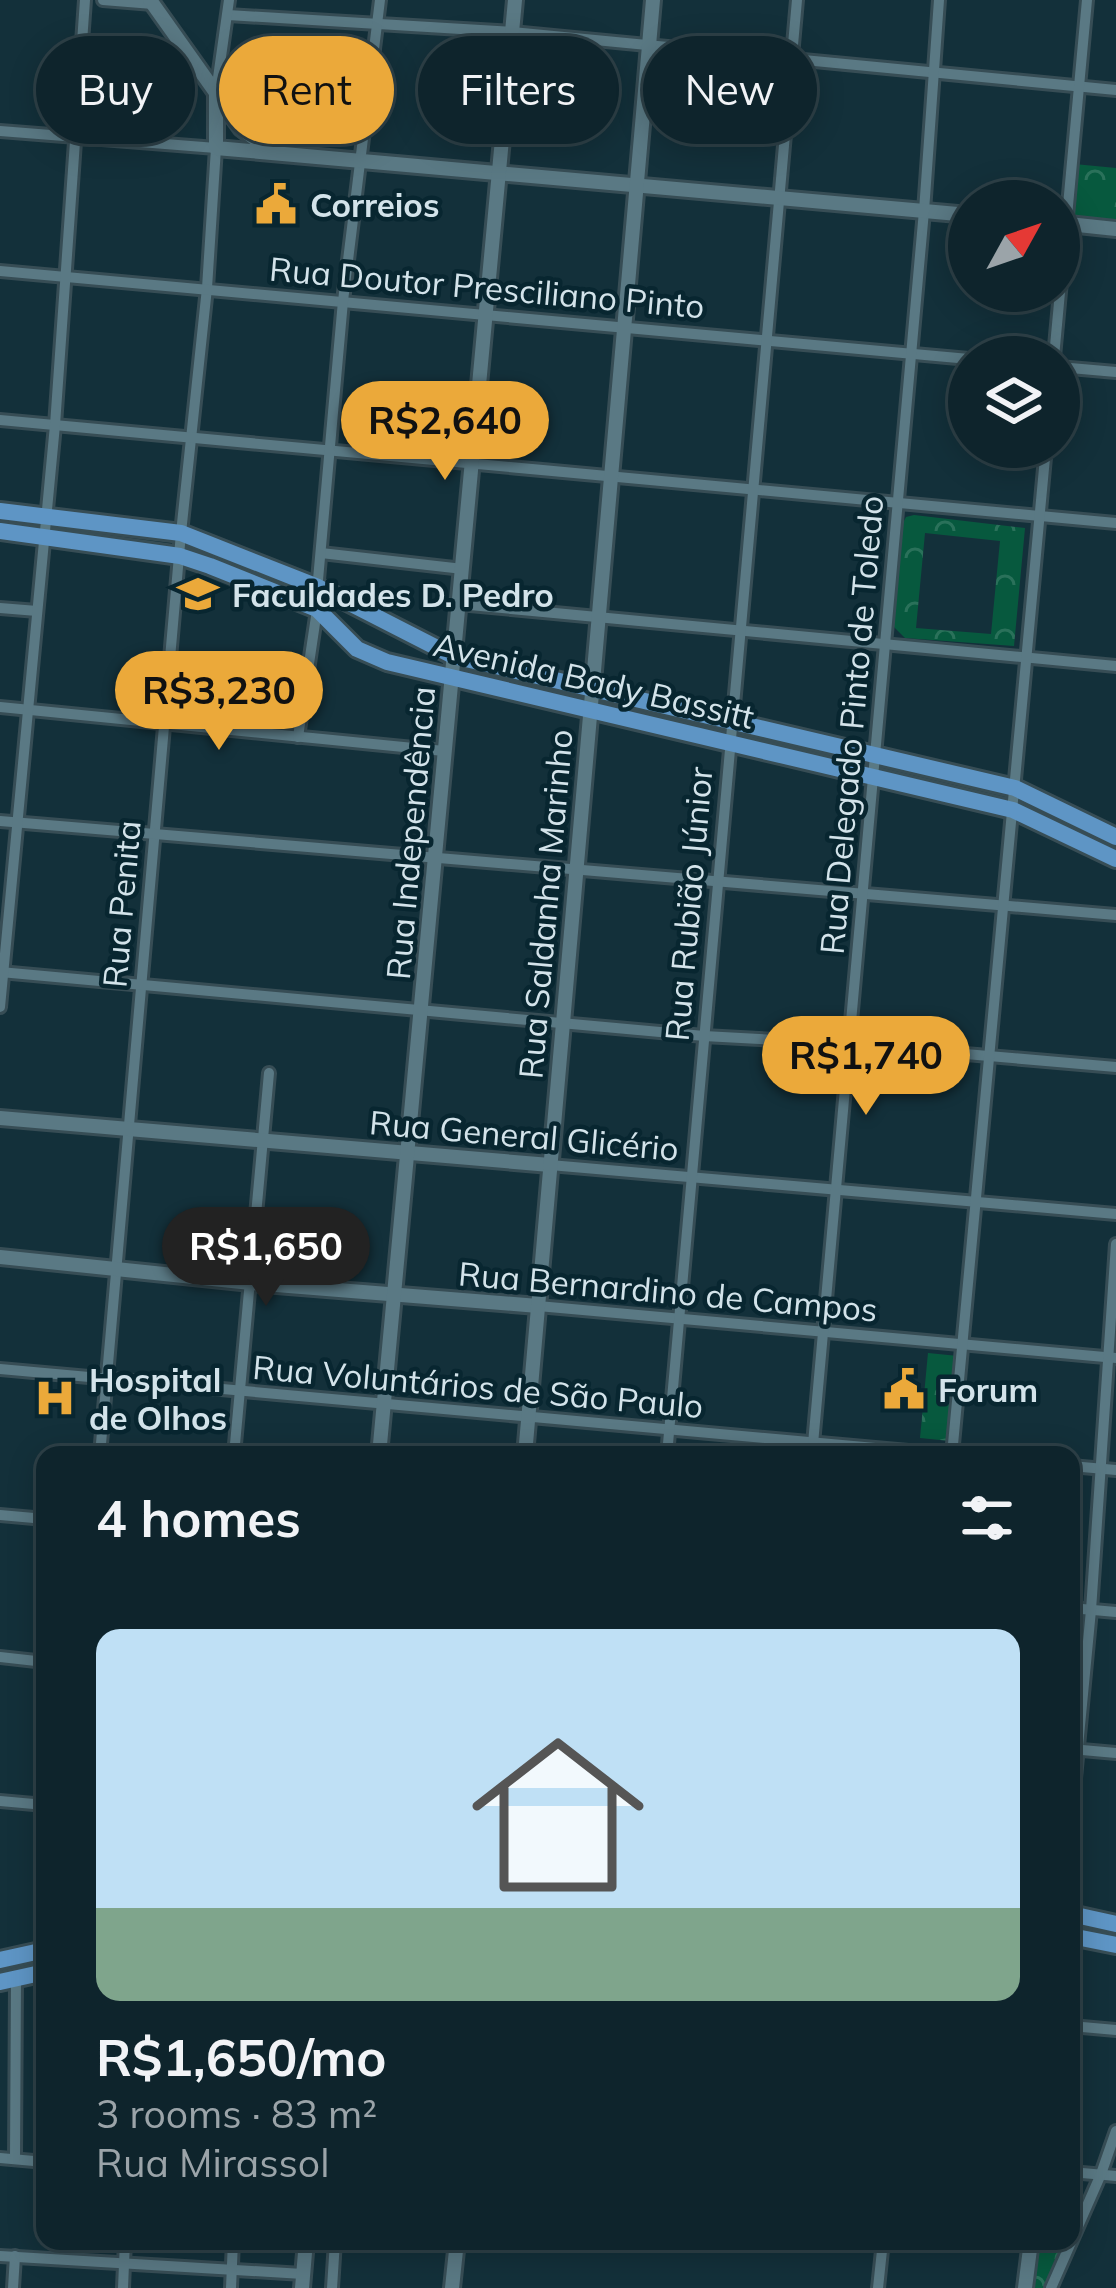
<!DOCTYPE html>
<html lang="en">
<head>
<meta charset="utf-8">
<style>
  :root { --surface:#0e242c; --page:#172c34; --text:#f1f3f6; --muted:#9ba4a9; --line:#2e4148; --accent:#eba93a }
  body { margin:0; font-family:Mulish,sans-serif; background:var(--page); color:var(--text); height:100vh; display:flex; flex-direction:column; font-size:45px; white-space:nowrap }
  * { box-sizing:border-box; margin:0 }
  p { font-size:39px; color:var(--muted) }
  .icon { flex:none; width:66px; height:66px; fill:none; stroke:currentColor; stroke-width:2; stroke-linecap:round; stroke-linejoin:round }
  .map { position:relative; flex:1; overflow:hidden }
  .side { position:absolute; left:36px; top:1446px; width:1044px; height:804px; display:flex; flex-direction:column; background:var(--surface); border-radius:24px; box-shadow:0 6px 30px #0003,0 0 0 3px var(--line) }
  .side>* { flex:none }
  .top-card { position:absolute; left:36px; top:36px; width:1044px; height:108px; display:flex; gap:24px }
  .needle { width:78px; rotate:50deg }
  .buttons { position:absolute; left:948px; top:180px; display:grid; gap:24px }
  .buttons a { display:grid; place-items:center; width:132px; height:132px; border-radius:50%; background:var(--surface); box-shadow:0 6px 30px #0003,0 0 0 3px var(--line); font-size:60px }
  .price { position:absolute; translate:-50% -102px; padding:0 27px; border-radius:42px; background:var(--accent); color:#111; font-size:39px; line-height:78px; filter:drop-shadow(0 3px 6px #0008) }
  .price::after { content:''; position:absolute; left:50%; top:72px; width:36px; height:27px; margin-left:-18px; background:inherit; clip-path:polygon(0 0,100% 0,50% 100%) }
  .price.active { background:#222; color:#fff }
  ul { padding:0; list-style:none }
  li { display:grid; align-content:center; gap:24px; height:636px; padding:0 60px }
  li span { display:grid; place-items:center; height:372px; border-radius:24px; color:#555 }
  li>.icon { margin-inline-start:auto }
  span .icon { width:216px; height:216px; fill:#fffc; stroke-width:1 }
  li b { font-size:51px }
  h2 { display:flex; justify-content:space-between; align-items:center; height:144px; padding:0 60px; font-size:51px }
  .pill { padding:0 42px; border-radius:54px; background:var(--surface); box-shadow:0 6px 30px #0003,0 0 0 3px var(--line); font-size:42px; line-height:108px }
  .pill.active { background:var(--accent); color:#111 }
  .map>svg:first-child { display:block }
  .park { fill:url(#park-crowns); fill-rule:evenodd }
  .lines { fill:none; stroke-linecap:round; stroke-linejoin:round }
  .minor-casing { stroke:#374d55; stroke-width:16 }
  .tertiary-casing { stroke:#374d55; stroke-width:20 }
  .primary-casing { stroke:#374d55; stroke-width:22 }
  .minor { stroke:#5a7984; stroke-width:10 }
  .tertiary { stroke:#5a7984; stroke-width:14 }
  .primary { stroke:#5e95c5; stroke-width:16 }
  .labels { text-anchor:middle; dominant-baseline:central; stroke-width:9; stroke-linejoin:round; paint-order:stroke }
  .poi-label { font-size:33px; font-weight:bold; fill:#d3e3ea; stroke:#082630; text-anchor:start }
  .street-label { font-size:33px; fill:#d3e3ea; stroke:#082630 }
</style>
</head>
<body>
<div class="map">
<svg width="1116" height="2288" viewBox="0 0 1116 2288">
  <defs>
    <pattern id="park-crowns" width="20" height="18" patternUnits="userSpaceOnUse" patternTransform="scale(3)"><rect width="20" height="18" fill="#07593e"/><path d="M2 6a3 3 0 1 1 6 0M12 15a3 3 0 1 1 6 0" fill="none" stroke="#2a715a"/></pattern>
  </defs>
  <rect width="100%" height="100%" fill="#13303a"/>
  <g class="park">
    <path d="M1074,164L1116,168V222L1071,218Z"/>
    <path d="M914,515L1025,528L1014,646L905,638L893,626L902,525L906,517ZM925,533L1000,541L991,634L916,628Z"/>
    <path d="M928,1353L958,1356L950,1441L920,1438Z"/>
    <path d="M1034,2241H1067L1046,2288H1029Z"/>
  </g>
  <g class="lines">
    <g class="minor-casing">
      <g id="minor">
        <path d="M103,0L153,4"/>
        <path d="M228,15L512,32L1116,90"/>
        <path d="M216,92L229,0"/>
        <path d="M0,131L216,148L207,288L181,533L100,1455"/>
        <path d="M0,271L969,359"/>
        <path d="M1054,357L1087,0"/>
        <path d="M1059,367L1116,372"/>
        <path d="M0,420L1116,523"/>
        <path d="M321,553L463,569"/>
        <path d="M317,591L343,301L380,0"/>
        <path d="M459,604L1116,666"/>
        <path d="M0,608L37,611"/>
        <path d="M0,707L444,751"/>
        <path d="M298,737L317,610"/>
        <path d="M0,821L1116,915"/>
        <path d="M0,972L704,1036L849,1044L1116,1067"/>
        <path d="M0,1007L55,425L85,0"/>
        <path d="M550,1165L1116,1214"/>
        <path d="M538,1306L1116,1358"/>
        <path d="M0,1369L953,1455"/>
        <path d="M234,1455L269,1073"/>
        <path d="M667,1455L797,0"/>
        <path d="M812,1455L924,211L939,0"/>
        <path d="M952,1455L1046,447"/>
        <path d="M1071,1466L1116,1470"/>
        <path d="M0,1515L45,1519"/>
        <path d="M1071,1608L1116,1612"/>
        <path d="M0,1657L45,1662"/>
        <path d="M1071,1749L1116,1753"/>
        <path d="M0,1801L45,1805"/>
        <path d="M1071,1820L1091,1610L1116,1244"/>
        <path d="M1071,2026L1116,2030"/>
        <path d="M0,2158L45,2162"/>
        <path d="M15,2159L16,1979"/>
        <path d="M1071,2172L1116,2176"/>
        <path d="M0,2256L303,2274"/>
        <path d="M13,2288L15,2256"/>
        <path d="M123,2288L125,2241"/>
        <path d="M231,2288L233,2241"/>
        <path d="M332,2288L335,2241"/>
        <path d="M878,2288L883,2241"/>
        <path d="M1051,2288L1101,2174L1116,2131"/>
      </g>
    </g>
    <g class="tertiary-casing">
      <g id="tertiary">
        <path d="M150,0L241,128L271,151"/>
        <path d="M216,93V148L969,215"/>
        <path d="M1059,223L1116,229"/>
        <path d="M0,1118L550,1165"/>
        <path d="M0,1257L251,1283L538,1306"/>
        <path d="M379,1455L515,0"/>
        <path d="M525,1455L653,0"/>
        <path d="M302,2288L306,2241"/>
        <path d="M452,2288L457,2241"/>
        <path d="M1025,2288L1031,2241"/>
      </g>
    </g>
    <g class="primary-casing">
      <g id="primary">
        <path d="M0,511L181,533L318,587L453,656L1015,788L1116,837"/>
        <path d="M0,531L180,556L210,566L317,609L357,649L387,662L1013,810L1116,859"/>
        <path d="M1071,1914L1116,1924"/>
        <path d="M1071,1936L1116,1945"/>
        <path d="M0,1960L45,1950"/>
        <path d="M0,1982L45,1972"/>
      </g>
    </g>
    <use href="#minor" class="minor"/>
    <use href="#tertiary" class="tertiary"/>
    <use href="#primary" class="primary"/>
  </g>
  <defs>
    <g id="civic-bare" transform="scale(3.24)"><path d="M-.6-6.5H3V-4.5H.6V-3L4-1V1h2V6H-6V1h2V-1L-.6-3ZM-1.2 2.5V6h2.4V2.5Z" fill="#eba93a" stroke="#082630" stroke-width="2.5" paint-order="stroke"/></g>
    <g id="university-bare" transform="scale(3.24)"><path d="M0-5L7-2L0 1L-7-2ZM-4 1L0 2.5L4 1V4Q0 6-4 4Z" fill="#eba93a" stroke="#082630" stroke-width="2.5" paint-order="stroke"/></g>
    <g id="hospital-bare" transform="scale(3.24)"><path d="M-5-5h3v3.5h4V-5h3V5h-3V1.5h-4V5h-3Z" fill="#eba93a" stroke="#082630" stroke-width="2.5" paint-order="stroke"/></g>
  </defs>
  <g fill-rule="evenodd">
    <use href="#civic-bare" x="276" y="204"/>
    <use href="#university-bare" x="198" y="594"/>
    <use href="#civic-bare" x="904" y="1389"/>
    <use href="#hospital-bare" x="55" y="1398"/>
  </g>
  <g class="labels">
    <g class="poi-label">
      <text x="310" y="204">Correios</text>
      <text x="232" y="594">Faculdades D. Pedro</text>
      <text x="89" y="1379">Hospital<tspan x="89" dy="38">de Olhos</tspan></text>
      <text x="938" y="1389">Forum</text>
    </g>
    <g class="street-label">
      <text transform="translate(487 287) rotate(5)">Rua Doutor Presciliano Pinto</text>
      <text transform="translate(594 680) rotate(13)">Avenida Bady Bassitt</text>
      <text transform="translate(851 725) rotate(-85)">Rua Delegado Pinto de Toledo</text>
      <text transform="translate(410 833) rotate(-85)">Rua Independência</text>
      <text transform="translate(121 904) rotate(-85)">Rua Penita</text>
      <text transform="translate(545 904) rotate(-85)">Rua Saldanha Marinho</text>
      <text transform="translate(688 904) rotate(-85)">Rua Rubião Júnior</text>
      <text transform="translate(524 1135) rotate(5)">Rua General Glicério</text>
      <text transform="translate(668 1291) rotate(5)">Rua Bernardino de Campos</text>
      <text transform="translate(478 1386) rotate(5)">Rua Voluntários de São Paulo</text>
    </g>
  </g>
</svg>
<div class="buttons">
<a><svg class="needle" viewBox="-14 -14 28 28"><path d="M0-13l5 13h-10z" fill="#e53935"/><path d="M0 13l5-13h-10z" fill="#9ba4a9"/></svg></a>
<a><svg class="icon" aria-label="layers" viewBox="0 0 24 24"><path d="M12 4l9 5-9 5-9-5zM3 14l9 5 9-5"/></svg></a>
</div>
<b class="price" style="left:445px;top:483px">R$2,640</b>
<b class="price" style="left:219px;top:753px">R$3,230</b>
<b class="price" style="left:866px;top:1118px">R$1,740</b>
<b class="price active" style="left:266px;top:1309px">R$1,650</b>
<div class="top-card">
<a class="pill">Buy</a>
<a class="pill active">Rent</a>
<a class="pill">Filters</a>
<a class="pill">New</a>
</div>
<section class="side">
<h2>4 homes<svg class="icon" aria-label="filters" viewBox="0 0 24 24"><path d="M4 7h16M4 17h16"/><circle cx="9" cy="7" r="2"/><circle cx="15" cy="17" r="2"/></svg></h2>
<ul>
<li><span style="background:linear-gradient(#bfe0f5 75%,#7fa58c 0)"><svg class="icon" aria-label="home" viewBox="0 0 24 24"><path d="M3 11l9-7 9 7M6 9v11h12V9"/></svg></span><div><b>R$1,650/mo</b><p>3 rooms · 83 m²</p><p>Rua Mirassol</p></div></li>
</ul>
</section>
</div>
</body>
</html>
